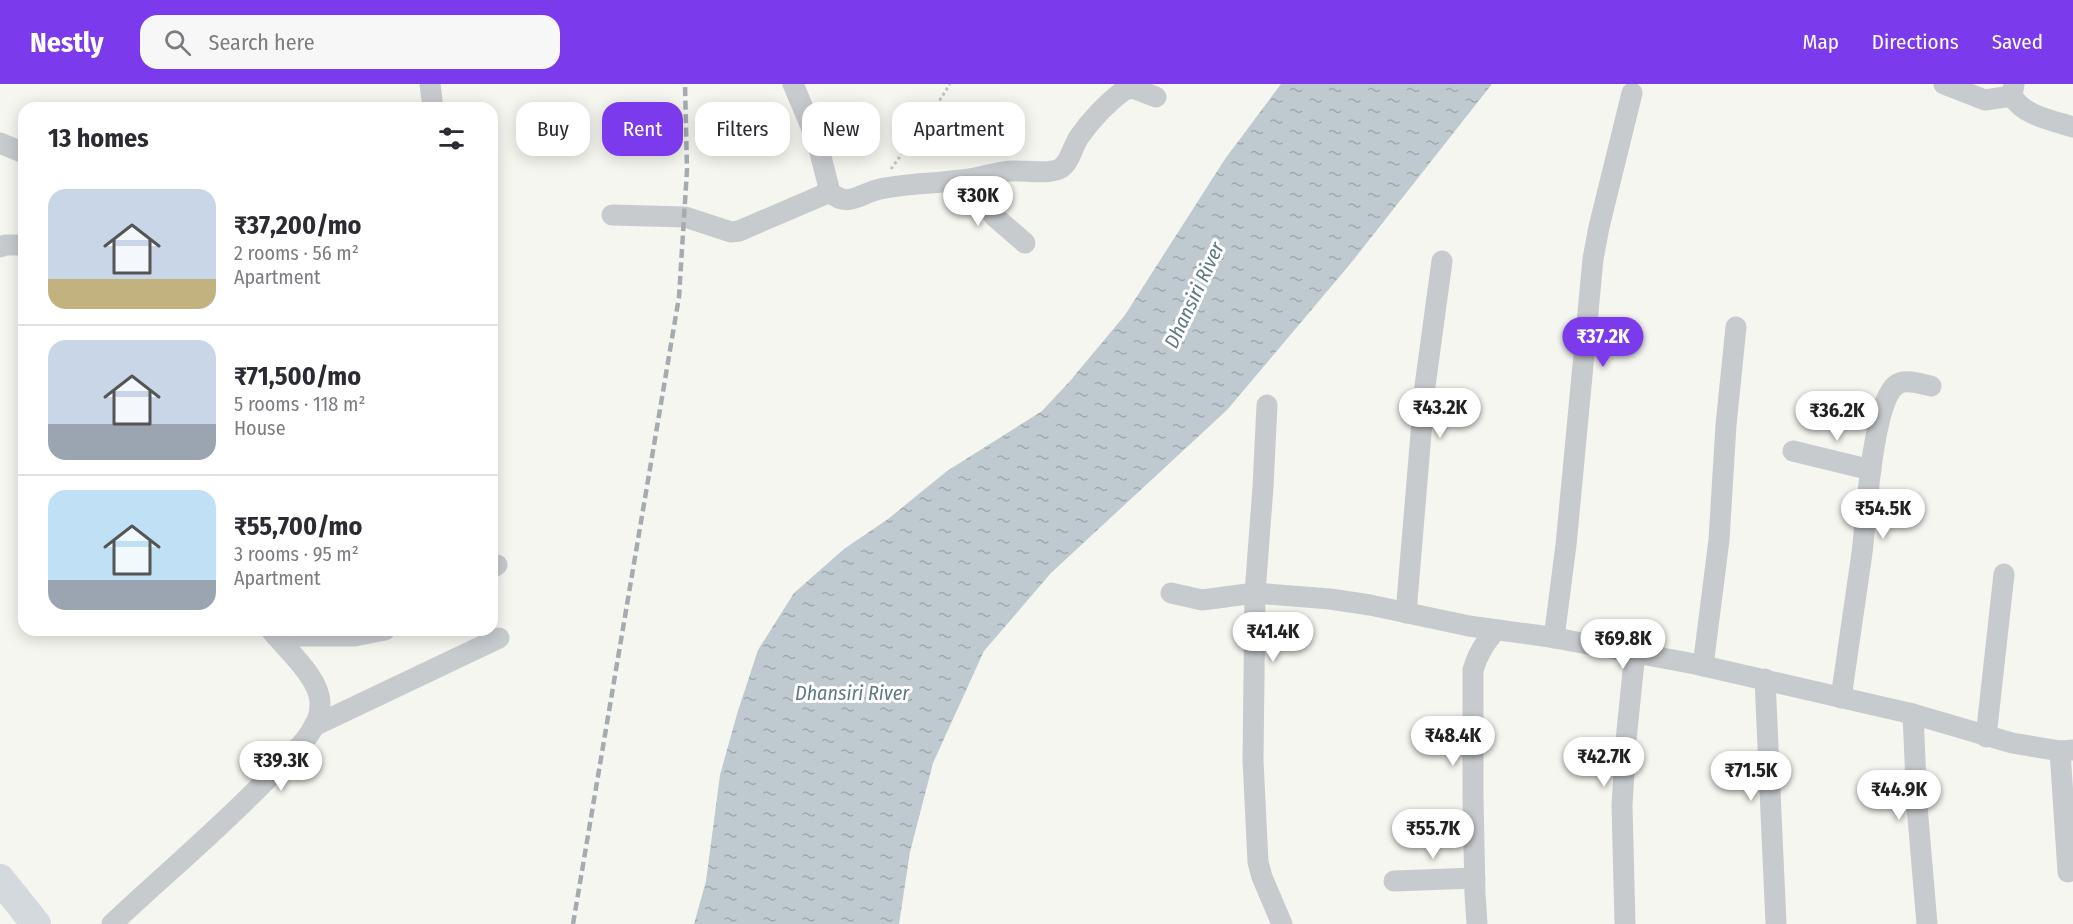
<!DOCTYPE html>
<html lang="en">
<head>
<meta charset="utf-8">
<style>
  :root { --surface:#fff; --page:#f7f7f7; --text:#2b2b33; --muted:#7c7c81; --line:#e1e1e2; --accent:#7c3aed }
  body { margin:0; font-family:"Fira Sans Condensed",sans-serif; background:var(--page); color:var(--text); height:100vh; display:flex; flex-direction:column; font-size:22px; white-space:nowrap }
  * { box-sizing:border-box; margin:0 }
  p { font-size:20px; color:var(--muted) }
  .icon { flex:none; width:33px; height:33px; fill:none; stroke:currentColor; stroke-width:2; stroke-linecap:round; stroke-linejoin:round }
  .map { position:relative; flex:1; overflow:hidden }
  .panel { position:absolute; left:18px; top:18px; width:480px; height:534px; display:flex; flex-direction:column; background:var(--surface); border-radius:18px; box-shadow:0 3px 15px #0003 }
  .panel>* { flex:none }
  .banner { position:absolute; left:516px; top:18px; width:570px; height:54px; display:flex; gap:12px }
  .price { position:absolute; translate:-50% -51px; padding:0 14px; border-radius:21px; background:#fff; color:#222; font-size:20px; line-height:39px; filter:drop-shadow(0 2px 3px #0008) }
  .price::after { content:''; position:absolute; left:50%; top:36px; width:18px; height:14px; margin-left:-9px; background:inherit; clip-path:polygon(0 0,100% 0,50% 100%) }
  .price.current { background:var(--accent); color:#fff }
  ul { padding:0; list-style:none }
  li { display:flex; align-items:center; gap:18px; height:150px; padding:0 30px }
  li+li { border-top:2px solid var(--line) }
  li span { display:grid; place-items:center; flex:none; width:168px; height:120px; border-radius:18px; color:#555 }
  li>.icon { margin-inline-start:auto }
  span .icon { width:72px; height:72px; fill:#fffc; stroke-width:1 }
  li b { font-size:26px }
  h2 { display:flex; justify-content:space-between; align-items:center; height:72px; padding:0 30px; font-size:26px }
  .pill { padding:0 21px; border-radius:18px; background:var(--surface); box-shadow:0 3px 15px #0003; font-size:21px; line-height:54px }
  .pill.current { background:var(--accent); color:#fff }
  header { display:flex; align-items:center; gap:36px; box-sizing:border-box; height:84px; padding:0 30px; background:var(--accent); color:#fff }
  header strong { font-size:28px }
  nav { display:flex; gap:33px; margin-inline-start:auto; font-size:21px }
  .search { width:420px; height:54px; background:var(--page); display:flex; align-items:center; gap:15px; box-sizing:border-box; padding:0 21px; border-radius:18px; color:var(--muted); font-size:22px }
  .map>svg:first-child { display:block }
  .water { fill:url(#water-ripples) }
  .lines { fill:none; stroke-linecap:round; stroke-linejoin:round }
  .path { stroke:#c0c2c4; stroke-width:3; stroke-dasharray:3 3; stroke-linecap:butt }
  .minor { stroke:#c8cbce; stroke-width:21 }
  .highway { stroke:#d4d9dd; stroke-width:30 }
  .rail { stroke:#a5abb1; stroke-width:4.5; stroke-dasharray:9 4.5; stroke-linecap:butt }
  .labels { text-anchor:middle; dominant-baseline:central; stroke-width:6; stroke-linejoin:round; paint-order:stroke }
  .water-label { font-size:20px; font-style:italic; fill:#5d7983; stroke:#fff }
</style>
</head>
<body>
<header>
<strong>Nestly</strong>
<div class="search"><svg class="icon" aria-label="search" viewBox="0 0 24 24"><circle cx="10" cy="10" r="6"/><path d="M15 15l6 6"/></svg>Search here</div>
<nav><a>Map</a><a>Directions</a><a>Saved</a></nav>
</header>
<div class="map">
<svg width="2073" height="840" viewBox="0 0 2073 840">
  <defs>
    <pattern id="water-ripples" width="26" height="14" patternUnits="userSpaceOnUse" patternTransform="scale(1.5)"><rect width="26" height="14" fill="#becacf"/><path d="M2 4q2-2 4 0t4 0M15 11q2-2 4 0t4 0" fill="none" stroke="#9ea9ae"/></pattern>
  </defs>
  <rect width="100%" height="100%" fill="#f6f6f1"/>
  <path class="water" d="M1281,0H1492L1351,179L1227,326L1051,489L984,567L933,679L910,768L899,840H694L706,797L720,691L737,630L758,566L794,509L844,465L888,435L947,387L1042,327L1070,297L1125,231L1225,75Z"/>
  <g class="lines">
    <path class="path" d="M891,85L936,22L950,0"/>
    <g class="minor">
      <path d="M430,0L433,24"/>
      <path d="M793,0L817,57L830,108C848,125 861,109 880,105C907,99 934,100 961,96C978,95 994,88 1011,87C1023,86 1051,91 1061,84C1070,78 1073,62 1079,53C1091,36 1109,17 1127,4L1135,5L1156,13"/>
      <path d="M1944,0L1985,16L2012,12"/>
      <path d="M2014,0L2012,12C2024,32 2052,36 2073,43"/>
      <path d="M0,59L24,69"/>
      <path d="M966,96L995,133L1025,159"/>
      <path d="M612,131L685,133L731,148L739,147L830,108"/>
      <path d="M0,163L5,161H24"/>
      <path d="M1267,321L1263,403L1255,509L1253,676L1258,778L1262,793L1282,840"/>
      <path d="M1793,367L1871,386"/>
      <path d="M492,484L497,481"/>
      <path d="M1171,509L1202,516L1255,509L1330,515L1370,521L1469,542L1550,553L1695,580L1913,630L2012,659L2060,667L2073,666"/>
      <path d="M1406,529L1425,302L1442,177"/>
      <path d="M276,552H355L385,546"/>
      <path d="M1554,554L1566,461L1593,175L1599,143L1632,9"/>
      <path d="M1703,582L1719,456L1726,341L1736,243"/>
      <path d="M1765,595L1776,840"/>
      <path d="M1841,614C1848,566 1855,517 1862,469C1866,437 1872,319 1896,301C1905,294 1920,300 1931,302"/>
      <path d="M1913,630L1917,722L1927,840"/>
      <path d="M314,642L499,554"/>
      <path d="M1986,653L2004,490"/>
      <path d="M2060,667L2068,788"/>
      <path d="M1394,797L1475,794"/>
      <path d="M112,840C166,789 224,741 275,687C288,673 306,659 314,642C318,636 320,628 320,620C321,595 286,565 271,546"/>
      <path d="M1477,840L1475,810L1473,713V586C1478,569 1485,559 1496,546"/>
      <path d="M1625,840L1622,721L1626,656L1635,568"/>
    </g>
    <path class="highway" d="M0,795L36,840"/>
    <path class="rail" d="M573,840L679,213L687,86L685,0"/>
  </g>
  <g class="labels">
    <g class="water-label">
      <text transform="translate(1194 211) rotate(-65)">Dhansiri River</text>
      <text x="852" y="609">Dhansiri River</text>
    </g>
  </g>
</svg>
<b class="price" style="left:978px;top:143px">₹30K</b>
<b class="price current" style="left:1603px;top:284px">₹37.2K</b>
<b class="price" style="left:1440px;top:355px">₹43.2K</b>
<b class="price" style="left:1837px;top:358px">₹36.2K</b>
<b class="price" style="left:1883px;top:456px">₹54.5K</b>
<b class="price" style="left:1273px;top:579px">₹41.4K</b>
<b class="price" style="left:1623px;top:586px">₹69.8K</b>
<b class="price" style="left:1453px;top:683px">₹48.4K</b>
<b class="price" style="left:1604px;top:704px">₹42.7K</b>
<b class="price" style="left:281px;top:708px">₹39.3K</b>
<b class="price" style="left:1751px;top:718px">₹71.5K</b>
<b class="price" style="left:1899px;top:737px">₹44.9K</b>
<b class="price" style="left:1433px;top:776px">₹55.7K</b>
<div class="banner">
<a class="pill">Buy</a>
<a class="pill current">Rent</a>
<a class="pill">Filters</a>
<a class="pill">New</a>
<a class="pill">Apartment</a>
</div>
<section class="panel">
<h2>13 homes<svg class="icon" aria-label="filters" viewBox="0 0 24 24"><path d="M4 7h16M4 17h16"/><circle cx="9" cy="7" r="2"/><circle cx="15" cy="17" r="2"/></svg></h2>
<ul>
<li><span style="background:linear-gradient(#c9d6e8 75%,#c2b280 0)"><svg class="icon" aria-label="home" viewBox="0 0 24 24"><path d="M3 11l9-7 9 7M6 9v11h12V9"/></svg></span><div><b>₹37,200/mo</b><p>2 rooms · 56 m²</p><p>Apartment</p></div></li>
<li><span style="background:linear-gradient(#c9d6e8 70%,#9aa5b1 0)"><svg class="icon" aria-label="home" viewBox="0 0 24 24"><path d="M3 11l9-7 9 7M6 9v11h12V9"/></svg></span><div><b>₹71,500/mo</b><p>5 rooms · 118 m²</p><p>House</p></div></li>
<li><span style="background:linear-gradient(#bfe0f5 75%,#9aa5b1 0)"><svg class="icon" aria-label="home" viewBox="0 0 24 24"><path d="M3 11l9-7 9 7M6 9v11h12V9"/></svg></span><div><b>₹55,700/mo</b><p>3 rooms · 95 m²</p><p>Apartment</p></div></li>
</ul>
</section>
</div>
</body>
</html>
